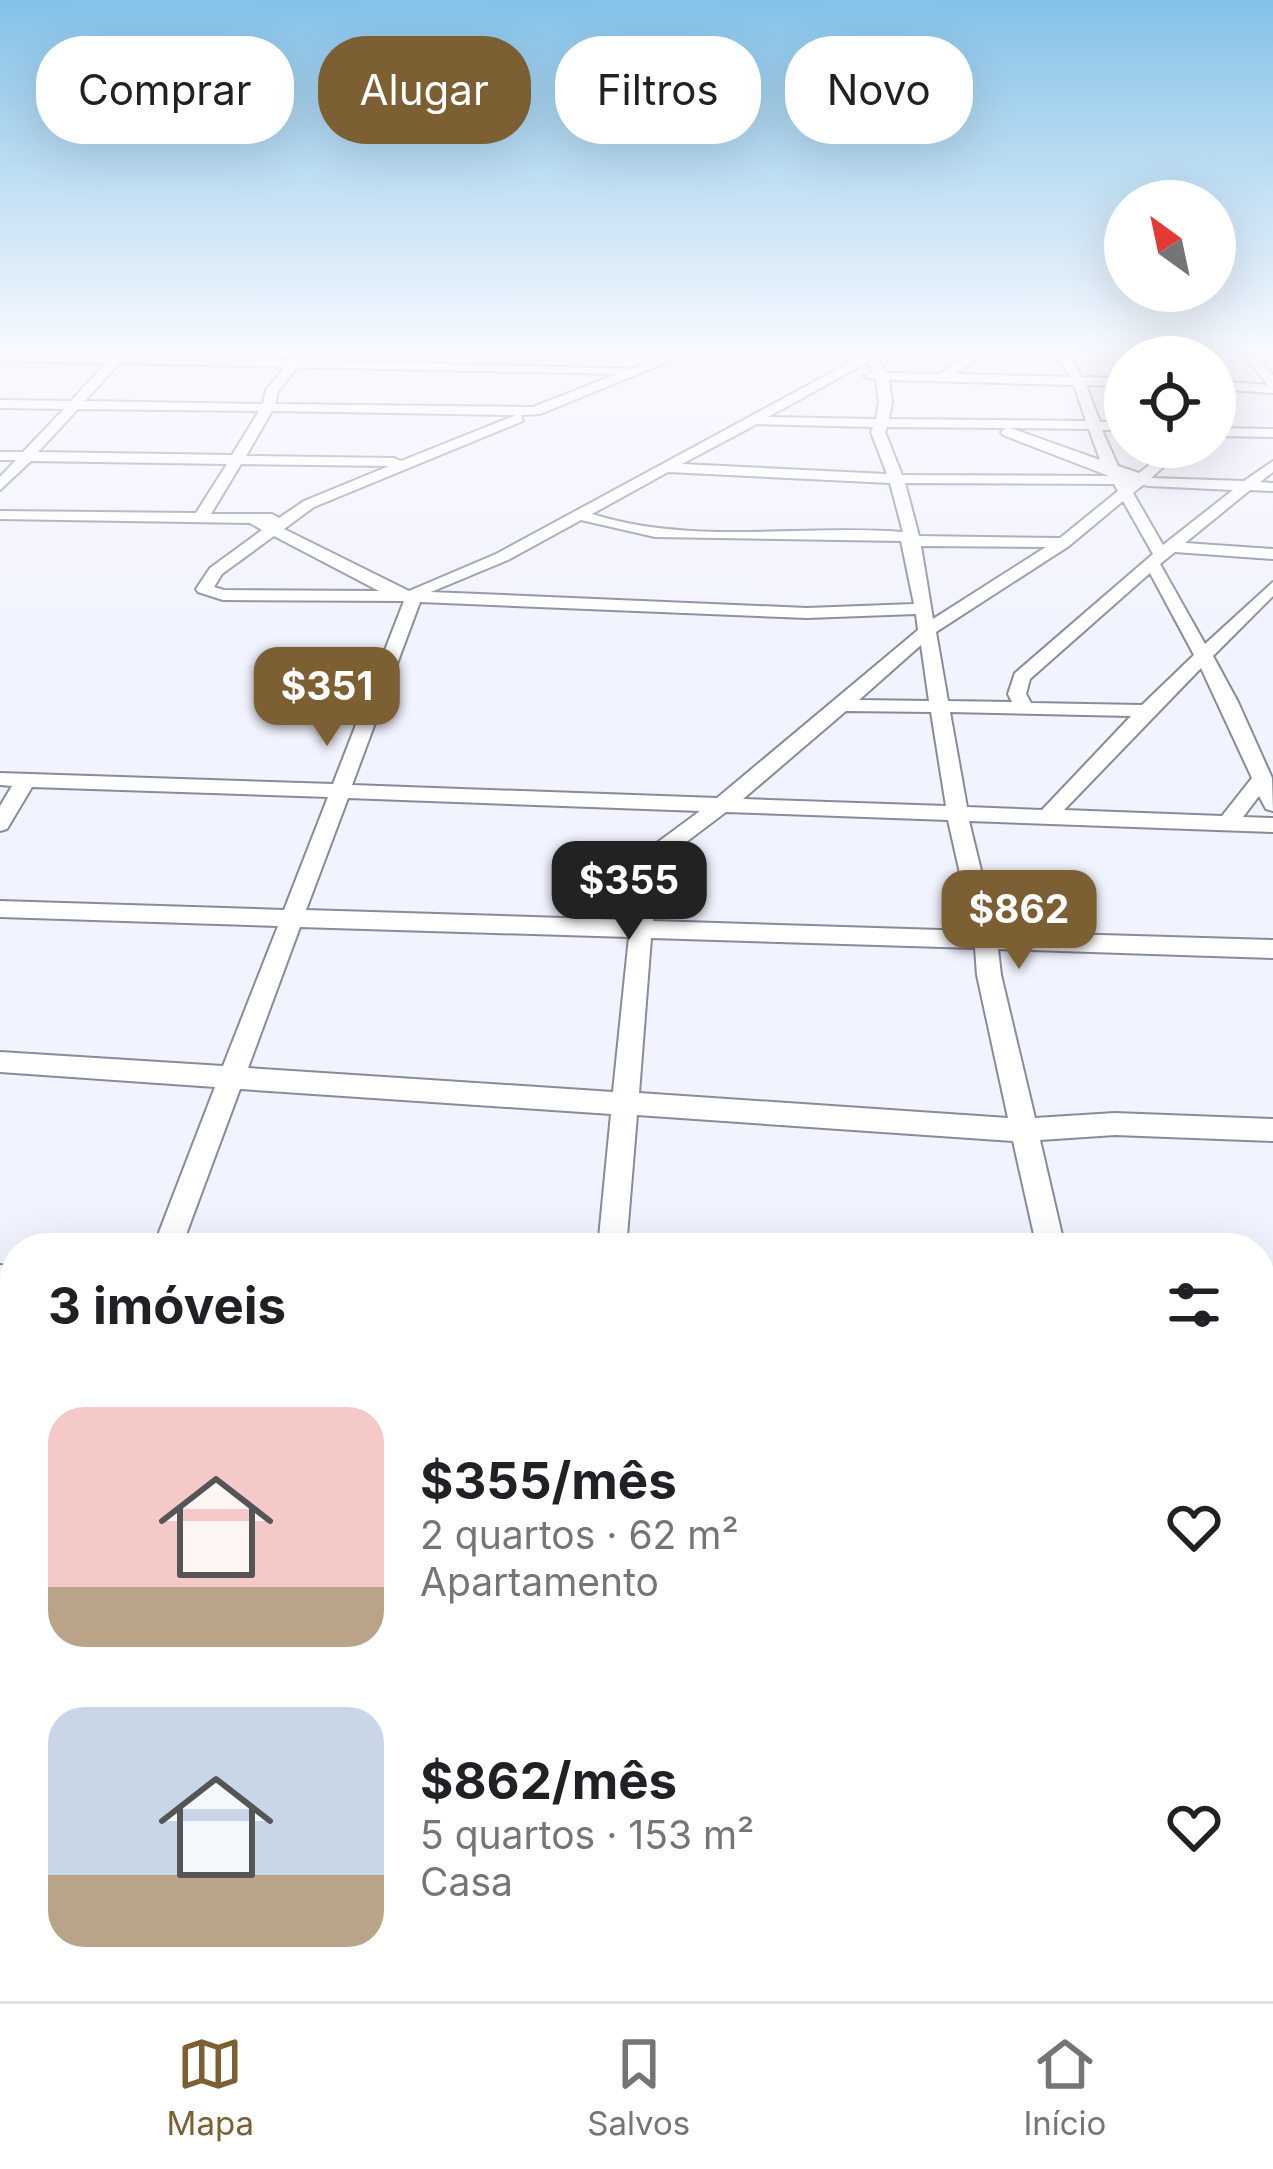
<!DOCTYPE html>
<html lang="pt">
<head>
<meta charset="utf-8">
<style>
  :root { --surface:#fff; --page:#f2f2f2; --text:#202124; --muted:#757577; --line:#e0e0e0; --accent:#7c5f32 }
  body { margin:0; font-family:Inter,sans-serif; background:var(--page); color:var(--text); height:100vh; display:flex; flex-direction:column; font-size:45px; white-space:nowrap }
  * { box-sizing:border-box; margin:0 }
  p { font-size:39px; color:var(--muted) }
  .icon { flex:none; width:66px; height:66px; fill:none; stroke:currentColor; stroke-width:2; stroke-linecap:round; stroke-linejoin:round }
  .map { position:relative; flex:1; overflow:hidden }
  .side { position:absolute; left:0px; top:1233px; width:1275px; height:768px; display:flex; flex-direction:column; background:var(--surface); border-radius:48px 48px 0 0; box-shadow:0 12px 48px #0002 }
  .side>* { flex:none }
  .banner { position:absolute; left:36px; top:36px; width:1203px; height:108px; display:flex; gap:24px }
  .needle { width:78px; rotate:327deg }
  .buttons { position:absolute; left:1104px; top:180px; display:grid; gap:24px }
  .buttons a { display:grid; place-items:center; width:132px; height:132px; border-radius:50%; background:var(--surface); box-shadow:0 12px 48px #0002; font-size:60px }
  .price { position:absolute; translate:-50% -102px; padding:0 27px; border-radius:24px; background:var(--accent); color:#fff; font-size:39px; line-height:78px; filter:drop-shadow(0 3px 6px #0008) }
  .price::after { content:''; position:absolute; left:50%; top:72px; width:36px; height:27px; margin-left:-18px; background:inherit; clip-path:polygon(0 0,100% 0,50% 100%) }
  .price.active { background:#222; color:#fff }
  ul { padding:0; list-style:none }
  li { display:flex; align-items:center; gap:36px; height:300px; padding:0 48px }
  li span { display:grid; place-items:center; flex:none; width:336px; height:240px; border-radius:36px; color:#555 }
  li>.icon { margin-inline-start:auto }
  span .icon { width:144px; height:144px; fill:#fffc; stroke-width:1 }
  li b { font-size:51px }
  h2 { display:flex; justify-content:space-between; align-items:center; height:144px; padding:0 48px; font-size:51px }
  .pill { padding:0 42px; border-radius:48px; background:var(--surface); box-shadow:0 12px 48px #0002; font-size:42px; line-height:108px }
  .pill.active { background:var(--accent); color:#fff }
  .menu { display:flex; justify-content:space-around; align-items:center; height:168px; border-top:3px solid var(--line); background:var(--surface); font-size:33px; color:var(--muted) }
  .menu a { display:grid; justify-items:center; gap:6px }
  .menu .active { color:var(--accent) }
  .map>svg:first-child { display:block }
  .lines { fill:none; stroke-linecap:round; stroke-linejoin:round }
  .street-casing { stroke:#888b9b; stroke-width:4 }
  .street { fill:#fff; fill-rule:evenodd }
</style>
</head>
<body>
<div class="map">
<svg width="1273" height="2001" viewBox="0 0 1273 2001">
  <rect width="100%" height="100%" fill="#f1f3fe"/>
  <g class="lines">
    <g class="street-casing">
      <g id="street">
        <path d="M680,350H697L540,414L521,415L523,421L314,507L284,529L409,591L496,554L873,350L886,351L877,357L886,373L939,374L975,350H989L955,374L1070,377L1054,350H1066L1082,377L1125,378V386L1086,385L1100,422H1125V430H1102L1118,466L1139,473L1171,447H1186L1151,478L1244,481L1273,461V472L1260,482L1273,483V491L1250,490L1185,543L1273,549V559L1175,552L1160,564L1205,644L1273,582V596L1213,656L1238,702L1272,778L1273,811L1266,809L1259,796L1243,817L1273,818V832L969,821L996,932L1273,940V958L998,949L1001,975L1035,1118L1115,1113L1273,1119V1141L1115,1135L1040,1140L1065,1248H1037L1013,1141L637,1115L626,1248H598L611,1114L240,1089L181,1248H153L215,1087L0,1072V1052L223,1066L278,926L0,917V901L284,910L328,797L32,787L7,829L0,831V806L12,786L0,785V773L333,784L404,601L223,600L198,592L196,589L210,568L262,530L250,523L0,519V511L196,513L227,464L31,461L0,490V477L16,460H0V452H23L64,409L0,408V400L71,401L106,363L0,361V353L113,356L120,351L125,356L291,360L298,355L303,360L632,369ZM868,362L873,372L864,376L876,380L879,402L876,419L768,417ZM119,363L285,367L266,390L263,404L85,401ZM298,367L617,374L533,407L275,404L278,391ZM889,380L1074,385L1086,421L889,419L892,402ZM78,409L259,411L232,455L38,452ZM272,411L516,415L401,461L394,458L246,456ZM757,424L873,427L871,432L887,474L682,464ZM887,427L1006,428L1001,432L1003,435L1109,476L902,475L885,432ZM1010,428L1089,429L1100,460L1013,429ZM241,464L389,466L304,501L279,518L272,514H211ZM668,472L890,483L903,532C800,524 692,546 592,514ZM905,483L1114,484L1118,491L1060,538L919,536ZM1143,485L1149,486L1233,490L1163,545L1133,493ZM1123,501L1153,554L1015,673L1008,694L1012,702L948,701L936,632L1069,546ZM581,520L655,537L901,541L914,604L807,608L431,592L508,560ZM274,536L379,591L224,590L214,587L222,574ZM921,546L1046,547L933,619ZM1150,573L1194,655L1142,705L1031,703L1026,694L1030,679ZM420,602L807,618L916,614L918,630L717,798L352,785ZM921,645L929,701L859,700ZM1201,668L1252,778L1222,816L1064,810ZM846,711L931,712L946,806L743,799ZM950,712L1131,716L1042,810L967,807ZM348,798L700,811L639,856L630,920L306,910ZM726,812L948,820L973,931L653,921L657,864ZM300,927L629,937L613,1092L248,1068ZM651,938L975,948L977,975L1008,1118L639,1093Z"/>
        <path d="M1240,350H1252L1273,375V393L1215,389V381L1268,385Z"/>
        <path d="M1215,428L1273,429V437L1215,436Z"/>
        <path d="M0,1265L15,1267V1295L0,1293Z"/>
        <rect x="1260" y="1348" width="13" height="30"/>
        <path d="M0,1539L15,1540V1574L0,1573Z"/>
        <path d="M15,1591V1656L13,1662L0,1667V1603L3,1597Z"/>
        <path d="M15,1691V1748L0,1757V1700Z"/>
        <path d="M556,1986H598L597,2001H555Z"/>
        <path d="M1193,1986H1235L1239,2001H1197Z"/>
      </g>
    </g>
    <use href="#street" class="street"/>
  </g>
  <linearGradient id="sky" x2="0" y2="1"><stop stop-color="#84c2e8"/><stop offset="0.56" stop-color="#f9faff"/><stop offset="1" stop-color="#f9faff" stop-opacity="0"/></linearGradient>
  <rect width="1273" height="630" fill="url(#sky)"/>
</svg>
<div class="buttons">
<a><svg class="needle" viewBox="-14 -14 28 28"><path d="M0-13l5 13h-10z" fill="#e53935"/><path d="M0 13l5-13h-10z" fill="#757577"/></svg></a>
<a><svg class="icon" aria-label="locate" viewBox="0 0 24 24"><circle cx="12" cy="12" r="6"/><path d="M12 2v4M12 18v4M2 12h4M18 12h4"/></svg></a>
</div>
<b class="price" style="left:327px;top:749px">$351</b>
<b class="price active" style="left:629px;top:943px">$355</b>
<b class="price" style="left:1019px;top:972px">$862</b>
<div class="banner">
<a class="pill">Comprar</a>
<a class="pill active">Alugar</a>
<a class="pill">Filtros</a>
<a class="pill">Novo</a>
</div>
<section class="side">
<h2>3 imóveis<svg class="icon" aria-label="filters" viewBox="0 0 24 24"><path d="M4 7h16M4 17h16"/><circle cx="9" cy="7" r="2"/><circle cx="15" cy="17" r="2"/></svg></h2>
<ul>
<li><span style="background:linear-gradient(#f6c9c9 75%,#b9a48a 0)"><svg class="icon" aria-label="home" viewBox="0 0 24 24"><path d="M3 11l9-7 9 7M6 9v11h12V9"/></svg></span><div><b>$355/mês</b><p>2 quartos · 62 m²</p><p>Apartamento</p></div><svg class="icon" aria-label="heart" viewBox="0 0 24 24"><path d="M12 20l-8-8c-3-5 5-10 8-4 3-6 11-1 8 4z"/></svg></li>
<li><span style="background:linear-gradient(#c9d6e8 70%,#b9a48a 0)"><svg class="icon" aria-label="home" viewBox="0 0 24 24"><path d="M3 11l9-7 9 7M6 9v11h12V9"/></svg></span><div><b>$862/mês</b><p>5 quartos · 153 m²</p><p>Casa</p></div><svg class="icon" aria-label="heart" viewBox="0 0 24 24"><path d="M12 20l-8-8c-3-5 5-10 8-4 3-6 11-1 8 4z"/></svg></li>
</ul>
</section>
</div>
<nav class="menu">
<a class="active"><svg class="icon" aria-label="map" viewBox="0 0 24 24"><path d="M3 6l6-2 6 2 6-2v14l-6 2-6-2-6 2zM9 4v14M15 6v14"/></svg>Mapa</a>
<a><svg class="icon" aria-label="saved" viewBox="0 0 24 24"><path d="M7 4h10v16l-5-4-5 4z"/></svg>Salvos</a>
<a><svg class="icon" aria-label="home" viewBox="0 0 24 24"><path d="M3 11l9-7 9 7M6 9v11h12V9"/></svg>Início</a>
</nav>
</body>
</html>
